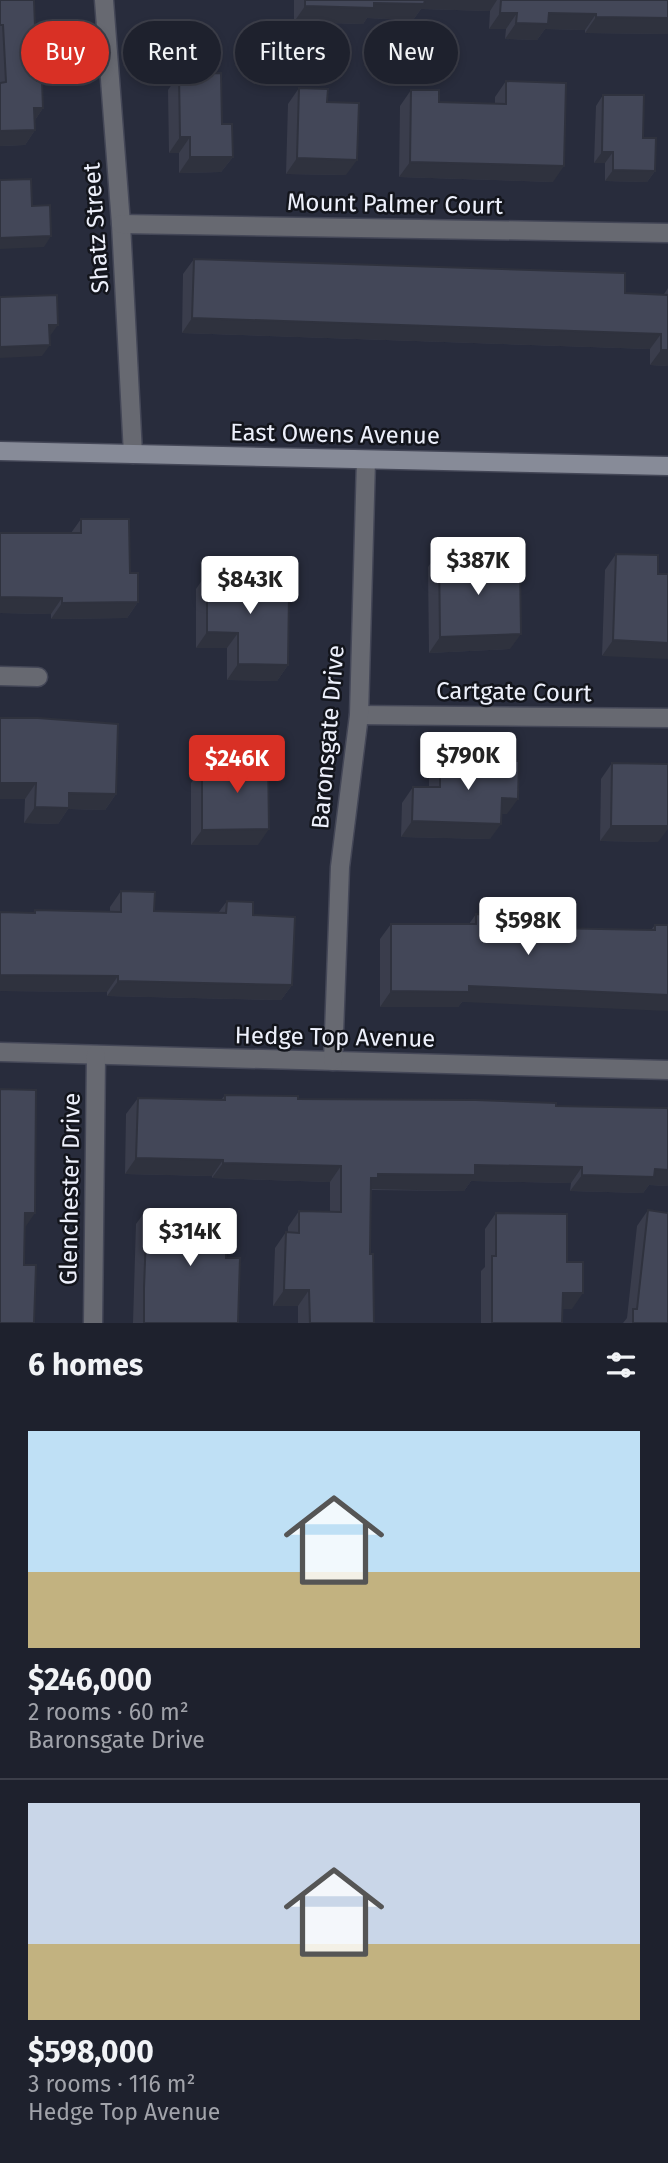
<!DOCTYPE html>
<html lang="en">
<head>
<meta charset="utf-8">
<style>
  :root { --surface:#1e212d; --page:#2b2e39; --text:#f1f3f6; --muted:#a1a3aa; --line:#3c3e49; --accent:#d93025 }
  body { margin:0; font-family:"Fira Sans",sans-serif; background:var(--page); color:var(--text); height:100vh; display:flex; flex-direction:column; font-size:26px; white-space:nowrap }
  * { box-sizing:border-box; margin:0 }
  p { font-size:23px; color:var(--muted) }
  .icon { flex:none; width:38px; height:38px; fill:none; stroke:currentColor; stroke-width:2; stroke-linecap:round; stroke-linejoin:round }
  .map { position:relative; height:1323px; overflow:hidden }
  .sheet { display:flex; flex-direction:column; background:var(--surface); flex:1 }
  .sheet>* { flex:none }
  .top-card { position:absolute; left:21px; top:21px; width:626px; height:63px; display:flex; gap:14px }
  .price { position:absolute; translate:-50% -60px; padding:0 16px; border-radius:7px; background:#fff; color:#222; font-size:23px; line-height:46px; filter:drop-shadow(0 2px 4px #0008) }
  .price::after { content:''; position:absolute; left:50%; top:42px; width:21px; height:16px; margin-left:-10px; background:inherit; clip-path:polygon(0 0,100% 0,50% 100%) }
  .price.on { background:var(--accent); color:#fff }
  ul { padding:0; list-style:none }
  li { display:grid; align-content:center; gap:14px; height:371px; padding:0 28px }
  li+li { border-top:2px solid var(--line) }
  li span { display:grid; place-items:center; height:217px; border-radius:0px; color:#555 }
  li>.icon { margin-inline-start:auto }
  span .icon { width:126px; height:126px; fill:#fffc; stroke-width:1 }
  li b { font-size:30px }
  h2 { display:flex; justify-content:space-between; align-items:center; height:84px; padding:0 28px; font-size:30px }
  .pill { padding:0 24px; border-radius:32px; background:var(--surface); box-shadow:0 4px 10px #0003,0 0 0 2px var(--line); font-size:24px; line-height:63px }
  .pill.on { background:var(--accent); color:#fff }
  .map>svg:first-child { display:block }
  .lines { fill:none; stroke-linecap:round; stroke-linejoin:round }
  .street-casing { stroke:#444757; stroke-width:21 }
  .secondary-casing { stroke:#444757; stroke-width:21 }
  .street { stroke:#676971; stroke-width:18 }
  .secondary { stroke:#878b98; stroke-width:18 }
  .wall { fill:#3a3d4c }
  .shaded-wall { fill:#2f323e }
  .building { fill:#434758; stroke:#2f323e; stroke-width:2 }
  .labels { text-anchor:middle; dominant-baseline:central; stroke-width:5; stroke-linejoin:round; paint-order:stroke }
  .street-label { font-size:24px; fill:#edf0fb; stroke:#13151c }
</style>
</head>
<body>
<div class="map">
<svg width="668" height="1323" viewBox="0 0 668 1323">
  <rect width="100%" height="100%" fill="#282c3c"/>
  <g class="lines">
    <g class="street-casing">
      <g id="street">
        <path d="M104,0L121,224L133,454"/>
        <path d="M121,224L668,233"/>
        <path d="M0,676L38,677"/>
        <path d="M359,715L668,718"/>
        <path d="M0,1052L668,1070"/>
        <path d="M333,1061L340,867L359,715L366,460"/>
        <path d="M93,1323L96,1055"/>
      </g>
    </g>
    <g class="secondary-casing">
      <path id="secondary" d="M0,451L668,466"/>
    </g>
    <use href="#street" class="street"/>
    <use href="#secondary" class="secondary"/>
  </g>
  <g class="wall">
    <path d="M0,0L37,81L43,108L35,120V130L25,145L0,146Z"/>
    <path d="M294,0H668V34L585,33V30L545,29L537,40L505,39L506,29H489L490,11L421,9L413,20L367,18L363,24L294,22Z"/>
    <path d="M179,74L222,124L233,157L221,172L179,173V153H169L168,90Z"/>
    <path d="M506,81L553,182L399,177L400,106L411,90L439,102L495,104V97Z"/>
    <path d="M299,88L327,102L346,175L286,174L288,104Z"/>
    <path d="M603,95L643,138L655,171L647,182L605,181V163H594L596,106Z"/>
    <path d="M194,259L625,293L664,294L668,288V366L650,365V349L182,333L183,274Z"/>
    <path d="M81,519L130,573L138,602L127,618L51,619V614L0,613V533H71Z"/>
    <path d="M439,551L510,649L429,653L428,567Z"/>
    <path d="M616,554L658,574H668L602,656L605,570Z"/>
    <path d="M207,573L270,593L288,665L277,681L227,680V648H196V589Z"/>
    <path d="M0,718L116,794L105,810L68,809L58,824L24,823L25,799Z"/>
    <path d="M234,756L258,845H191V783L202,768L226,767Z"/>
    <path d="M440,759L507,814H501L490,839L401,837L402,803L413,787H429V775Z"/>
    <path d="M612,763L658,842L600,841L601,779Z"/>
    <path d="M121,891L154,911L218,913L227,901L253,915L292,985L281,1000L107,996V992L0,991V912L33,913L35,910L110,912V907Z"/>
    <path d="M476,914L548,928L651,930L655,925H668L462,1002L458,1007H380V939L391,924H469Z"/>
    <path d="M225,1095L298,1099L556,1106L668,1108V1186L649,1185L643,1193L570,1191L571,1183L471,1181L464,1191L371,1190L370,1254L374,1323H298V1306H273L275,1248L286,1232H288V1227L299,1211L330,1212V1182L212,1178V1176L125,1174L126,1114L138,1098L221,1100Z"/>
    <path d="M147,1209L226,1258L238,1323H133L136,1224Z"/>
    <path d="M648,1210L668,1323H623L627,1318L637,1226Z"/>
    <path d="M496,1213L567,1262L572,1309H562V1323H481V1271L485,1267V1229Z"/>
  </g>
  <g class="shaded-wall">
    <path d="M420,0H497L490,11L421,9L413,20L367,18L363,24L294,22L305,6Z"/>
    <path d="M500,13H517L506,29H489Z"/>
    <path d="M549,13L596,14L585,30L545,29L537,40L505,39L516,23Z"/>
    <path d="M596,17L668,18V34L585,33Z"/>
    <path d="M34,108H43L33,123Z"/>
    <path d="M35,130L25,145L0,146V131Z"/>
    <path d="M180,137H190L179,153H169Z"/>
    <path d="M602,152H613L605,163H594Z"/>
    <path d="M190,157H233L221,172L179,173Z"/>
    <path d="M297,158L357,160L346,175L286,174Z"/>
    <path d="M410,162L564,166L553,182L399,177Z"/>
    <path d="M613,170L655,171L647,182L605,181Z"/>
    <path d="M51,236L44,247L0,249V238Z"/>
    <path d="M192,318L661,334L650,349L182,333Z"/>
    <path d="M49,325H58L50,336H41Z"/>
    <path d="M50,345L42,356L0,358V347Z"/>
    <path d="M661,350H668V366L650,365Z"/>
    <path d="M0,597L62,598L51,614L0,613Z"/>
    <path d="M138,602L127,618L51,619L62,603Z"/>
    <path d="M207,632L238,633L227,648H196Z"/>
    <path d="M521,634L510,649L429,653L440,637Z"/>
    <path d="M613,640L668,643V659L602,656Z"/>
    <path d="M238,664L288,665L277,681L227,680Z"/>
    <path d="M0,783H36L25,799H0Z"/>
    <path d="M69,793L116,794L105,810L68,809L58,824L24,823L35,807Z"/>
    <path d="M502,798L518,799L507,814H491Z"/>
    <path d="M412,821L501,824L490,839L401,837Z"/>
    <path d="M611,826H668V829L658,842L600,841Z"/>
    <path d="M269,829L258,845H191L202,830Z"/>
    <path d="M0,975L118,976L107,992L0,991Z"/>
    <path d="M118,981L292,985L281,1000L107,996Z"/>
    <path d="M469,986L668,995V1011L462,1002L458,1007H380L391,991Z"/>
    <path d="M136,1158L223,1160L212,1176L125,1174Z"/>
    <path d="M223,1163L341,1166L330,1182L212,1178Z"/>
    <path d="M475,1165L582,1167L571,1183L471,1181L464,1191L370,1189L371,1178L378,1174Z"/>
    <path d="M655,1169L668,1170V1186L649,1185L643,1193L570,1191L582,1175Z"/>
    <path d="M25,1213H35L24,1229Z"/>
    <path d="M284,1290H309L298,1306H273Z"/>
    <path d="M563,1293H583L572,1309H552Z"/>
  </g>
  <g class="building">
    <path d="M0,0H34L37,81H42L43,108H34L35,130L0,131V83L6,82L3,25H0Z"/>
    <path d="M305,0H425L424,4L374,3V8L305,6Z"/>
    <path d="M501,0H668V18L596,17V14L549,13L548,24L516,23L517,13H500Z"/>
    <path d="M221,73L222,124H232L233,157H190V137H180L179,74Z"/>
    <path d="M506,81L566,83L564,166L410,162L411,90H439V102L506,104Z"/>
    <path d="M299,88L328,89L327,102L359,103L357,160L297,158Z"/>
    <path d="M603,95H644L643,138H656L655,171L613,170V152H602Z"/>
    <path d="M31,179L32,206L50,205L51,236L0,238V180Z"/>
    <path d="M194,259L625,273V293L668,295V350H661V334L192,318Z"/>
    <path d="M57,295L58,325H49L50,345L0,347V297Z"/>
    <path d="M81,519H129L130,573H138V602L62,603V598L0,597V533H81Z"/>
    <path d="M439,551H471V566L520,565L521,634L440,637Z"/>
    <path d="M616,554L658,555V574H668V643L613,640Z"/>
    <path d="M207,573L270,574V593L289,594L288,665L238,664V633L207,632Z"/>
    <path d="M0,718H38L118,724L116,794L69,793V808L35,807L36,783H0Z"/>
    <path d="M268,755L269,829L202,830V768L234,767V756Z"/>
    <path d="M440,759L519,761L518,799L502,798L501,824L412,821L413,787H440Z"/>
    <path d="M612,763L668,764V826H611Z"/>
    <path d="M121,891L155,892L154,911L226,913L227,901L253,902V915L295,917L292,985L118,981V976L0,975V912L35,913V910L121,912Z"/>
    <path d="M476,914L549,917L548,928L655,930V925H668V995L469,986V992L391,991V924H476Z"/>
    <path d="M0,1089L36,1090L35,1213H25L24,1265H36L34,1323H0Z"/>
    <path d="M225,1095L298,1096V1099L476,1100L556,1103V1106L668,1108V1170L655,1169L654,1177L582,1175V1167L475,1165V1175L378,1174V1178H371L370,1254H373L374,1323H310L309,1290H284L286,1232L299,1233V1211L341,1212V1166L223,1163V1160L136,1158L138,1098L225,1100Z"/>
    <path d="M147,1209L227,1210L226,1258H240L238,1323H144V1288Z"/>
    <path d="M648,1210L668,1213V1323H633V1309H637Z"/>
    <path d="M496,1213L567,1214V1262H583V1293H563L562,1323H492V1256H496Z"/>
  </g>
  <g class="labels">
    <g class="street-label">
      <text transform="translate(395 204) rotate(1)">Mount Palmer Court</text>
      <text transform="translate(96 228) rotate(-94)">Shatz Street</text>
      <text transform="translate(335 434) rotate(1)">East Owens Avenue</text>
      <text transform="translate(514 692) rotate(1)">Cartgate Court</text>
      <text transform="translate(328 737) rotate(-85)">Baronsgate Drive</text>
      <text transform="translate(335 1037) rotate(1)">Hedge Top Avenue</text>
      <text transform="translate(70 1189) rotate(-89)">Glenchester Drive</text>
    </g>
  </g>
</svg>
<b class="price" style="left:478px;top:597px">$387K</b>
<b class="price" style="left:250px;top:616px">$843K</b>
<b class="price" style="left:468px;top:792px">$790K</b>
<b class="price on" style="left:237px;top:795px">$246K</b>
<b class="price" style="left:528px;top:957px">$598K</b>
<b class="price" style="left:190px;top:1268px">$314K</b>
<div class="top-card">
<a class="pill on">Buy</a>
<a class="pill">Rent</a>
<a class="pill">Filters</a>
<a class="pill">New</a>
</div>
</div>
<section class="sheet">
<h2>6 homes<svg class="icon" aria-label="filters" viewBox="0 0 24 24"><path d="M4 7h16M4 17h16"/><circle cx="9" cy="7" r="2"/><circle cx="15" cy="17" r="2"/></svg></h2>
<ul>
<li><span style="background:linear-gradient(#bfe0f5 65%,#c2b280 0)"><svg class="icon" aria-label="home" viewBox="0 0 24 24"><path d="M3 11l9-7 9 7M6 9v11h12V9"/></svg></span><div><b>$246,000</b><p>2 rooms · 60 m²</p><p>Baronsgate Drive</p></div></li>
<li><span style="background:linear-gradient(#c9d6e8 65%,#c2b280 0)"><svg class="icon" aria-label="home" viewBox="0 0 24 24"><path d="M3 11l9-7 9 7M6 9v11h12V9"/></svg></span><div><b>$598,000</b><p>3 rooms · 116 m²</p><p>Hedge Top Avenue</p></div></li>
</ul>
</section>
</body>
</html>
